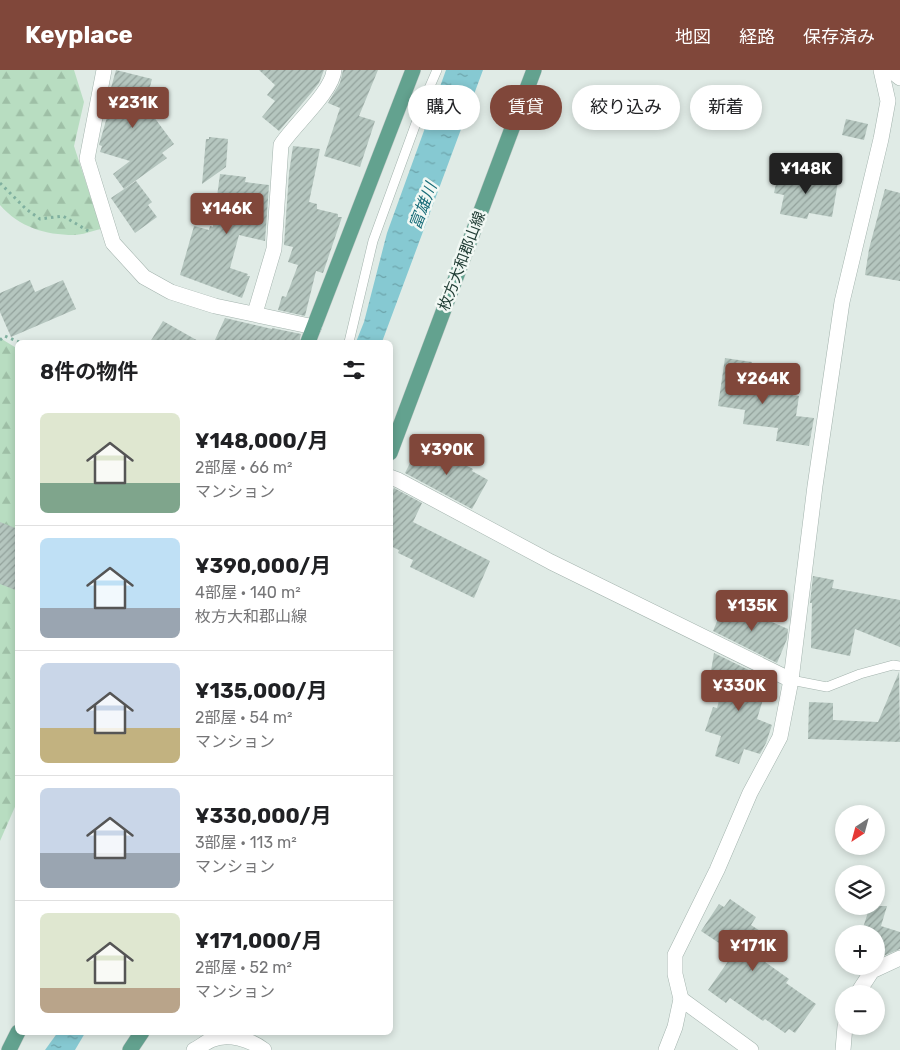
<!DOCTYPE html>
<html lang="ja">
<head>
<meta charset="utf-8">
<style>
  :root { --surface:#fff; --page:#f6f6f6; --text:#202124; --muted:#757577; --line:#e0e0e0; --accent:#80473a }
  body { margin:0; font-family:Rubik,"Noto Sans JP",sans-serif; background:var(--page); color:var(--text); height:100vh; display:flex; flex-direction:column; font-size:19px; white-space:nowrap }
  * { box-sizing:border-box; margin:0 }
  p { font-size:16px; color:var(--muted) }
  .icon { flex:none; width:28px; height:28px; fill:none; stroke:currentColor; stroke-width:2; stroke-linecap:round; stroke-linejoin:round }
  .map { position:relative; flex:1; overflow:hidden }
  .details { position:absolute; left:15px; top:270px; width:378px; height:695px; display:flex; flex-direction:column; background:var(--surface); border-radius:8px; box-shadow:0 2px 8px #0003 }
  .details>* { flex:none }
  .guide { position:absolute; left:408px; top:15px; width:418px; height:45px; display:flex; gap:10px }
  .needle { width:32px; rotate:216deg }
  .controls { position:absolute; left:835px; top:735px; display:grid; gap:10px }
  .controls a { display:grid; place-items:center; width:50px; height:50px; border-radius:50%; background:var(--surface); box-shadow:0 2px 8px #0003; font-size:25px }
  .price { position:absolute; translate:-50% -42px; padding:0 11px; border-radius:5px; background:var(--accent); color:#fff; font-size:16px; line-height:32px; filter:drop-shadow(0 1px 2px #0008) }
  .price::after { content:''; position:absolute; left:50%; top:30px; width:15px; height:11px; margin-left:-8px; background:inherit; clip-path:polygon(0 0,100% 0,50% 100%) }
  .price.active { background:#222; color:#fff }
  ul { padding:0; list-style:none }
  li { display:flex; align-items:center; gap:15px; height:125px; padding:0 25px }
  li+li { border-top:1px solid var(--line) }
  li span { display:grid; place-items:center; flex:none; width:140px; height:100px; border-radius:8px; color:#555 }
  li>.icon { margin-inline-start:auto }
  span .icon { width:60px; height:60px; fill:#fffc; stroke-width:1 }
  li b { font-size:21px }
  h2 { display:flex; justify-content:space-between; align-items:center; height:60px; padding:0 25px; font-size:21px }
  .tag { padding:0 18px; border-radius:22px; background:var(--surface); box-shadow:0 2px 8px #0003; font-size:18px; line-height:45px }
  .tag.active { background:var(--accent); color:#fff }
  header { display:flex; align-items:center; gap:30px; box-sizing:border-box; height:70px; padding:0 25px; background:var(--accent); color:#fff }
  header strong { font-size:24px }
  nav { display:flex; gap:28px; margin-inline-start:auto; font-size:18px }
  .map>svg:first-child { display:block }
  .forest { fill:url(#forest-firs) }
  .water { fill:url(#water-ripples) }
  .building { fill:url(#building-hatch) }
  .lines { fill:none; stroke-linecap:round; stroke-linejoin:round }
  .service-casing { stroke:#a3b3ad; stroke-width:10 }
  .minor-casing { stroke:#a3b3ad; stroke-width:16 }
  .tertiary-casing { stroke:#a3b3ad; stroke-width:16 }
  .primary-casing { stroke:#c1c8c6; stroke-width:16 }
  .path { stroke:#80b09f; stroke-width:3; stroke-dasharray:2.5 4; stroke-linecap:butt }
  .service { stroke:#fff; stroke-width:9 }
  .minor { stroke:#fff; stroke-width:15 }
  .tertiary { stroke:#fff; stroke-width:15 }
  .primary { stroke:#63a28f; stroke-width:15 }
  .labels { text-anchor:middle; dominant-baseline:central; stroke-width:5; stroke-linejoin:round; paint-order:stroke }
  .street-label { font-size:15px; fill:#203c34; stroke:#f1f8f4 }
  .water-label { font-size:16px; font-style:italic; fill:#196d79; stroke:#f1f8f4 }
</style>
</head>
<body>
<header>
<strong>Keyplace</strong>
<nav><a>地図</a><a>経路</a><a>保存済み</a></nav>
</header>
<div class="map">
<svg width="900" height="980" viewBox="0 0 900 980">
  <defs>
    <pattern id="forest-firs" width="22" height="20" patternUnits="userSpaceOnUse" patternTransform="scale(1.25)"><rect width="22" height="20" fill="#b8ddc1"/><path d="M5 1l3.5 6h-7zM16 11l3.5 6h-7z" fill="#9ebfa6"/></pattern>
    <pattern id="water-ripples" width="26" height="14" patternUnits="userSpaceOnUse" patternTransform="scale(1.25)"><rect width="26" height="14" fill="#86c9d2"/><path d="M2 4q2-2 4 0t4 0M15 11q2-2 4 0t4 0" fill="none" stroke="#6da4ab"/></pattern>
    <pattern id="building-hatch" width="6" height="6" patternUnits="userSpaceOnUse" patternTransform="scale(1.25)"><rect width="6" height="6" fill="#b5c6bf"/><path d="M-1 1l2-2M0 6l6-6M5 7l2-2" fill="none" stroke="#93a29c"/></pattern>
  </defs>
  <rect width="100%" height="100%" fill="#e0ebe6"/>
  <g class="forest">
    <path d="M0,0H74L84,32L74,76L101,159C92,161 82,165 74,165C45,165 19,157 0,135Z"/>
    <path d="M0,268L18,279V730L0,771Z"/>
  </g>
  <g class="water">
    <path d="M446,0H483L382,272H356L364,252L387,163Z"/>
    <path d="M58,962H85V963L75,980H45Z"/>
  </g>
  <g class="building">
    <path d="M116,0L152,9L145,35L174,74L162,83L167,88L124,119L113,104L130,91L100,82L102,76L99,75L113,26L109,25Z"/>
    <path d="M259,0H324L319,13L312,22L279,61L262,47L275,31L267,25L275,15Z"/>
    <path d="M343,0H378L359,46L375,51L360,97L324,86L340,38L328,33L340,13Z"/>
    <path d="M846,49L868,54L864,70L842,65Z"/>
    <path d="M209,67L228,69L226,97L202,114L206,69H209Z"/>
    <path d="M293,76L320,79L309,132L317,134V139L338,144V147H342L323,203L316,201L305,246L278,240L282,226L286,227L298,195L288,192L293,177L284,175L289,103Z"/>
    <path d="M779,100L838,112L832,147L809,143L807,149L780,144L784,125L774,123Z"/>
    <path d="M220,104L246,107L245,112L269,115L265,171L239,165L230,198L248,204L247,206H250L242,228L180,205L194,156L209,160L210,156L213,157Z"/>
    <path d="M136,111L152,132L148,135L157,147L135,163L111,128Z"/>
    <path d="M885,119L900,123V211L865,205L869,179Z"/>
    <path d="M30,210L35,222L63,210L76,239L11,267L0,242V223Z"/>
    <path d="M225,248L272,259V258L301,264L299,272H214Z"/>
    <path d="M163,251L200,272H150Z"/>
    <path d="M725,288L752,292L748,318L799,326L796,346L814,348L809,376L776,371L778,358L743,354L745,340L718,336Z"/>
    <path d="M419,375L445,387L447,385L473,399L472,401L488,410L472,439L405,403Z"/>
    <path d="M394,418L422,433L413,452L490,491L474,528L410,497L413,490L398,483L399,480L390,476V426Z"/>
    <path d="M0,452L18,459V521L0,514Z"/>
    <path d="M813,506L834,510L832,518L900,530V577L855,559L850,586L811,578L812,533H810Z"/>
    <path d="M725,532L788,559L787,569L777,593L713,561Z"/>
    <path d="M714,583L769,610L757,649L772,655L766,673L760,684L744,679L739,694L715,686L721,666L705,661L713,637L717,638L726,606L711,601Z"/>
    <path d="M899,602L900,672L808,669L809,632L833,633V650L878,652Z"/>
    <path d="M730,829L756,847L751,855L771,868L758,887L789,909L786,913L816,934L795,963L789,959L785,963L765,949L763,951L730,928L726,933L708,920L734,883L701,861L719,834L724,837Z"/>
    <path d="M870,836H887L881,856L900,862V879L876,889V864H861Z"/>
  </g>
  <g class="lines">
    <g class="service-casing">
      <g id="service">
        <path d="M349,272L373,171L427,23L437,0"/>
        <path d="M791,610L827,617L860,604L893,595L900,596"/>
      </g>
    </g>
    <g class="minor-casing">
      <g id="minor">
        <path d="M104,0L87,89L113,173L144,207L171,222L215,236L314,257"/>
        <path d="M890,0L900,8"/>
        <path d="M255,243L274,179L281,75C293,56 333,21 334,0"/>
        <path d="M390,407L398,410L551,492L791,610"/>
        <path d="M857,924L872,901L900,888"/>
        <path d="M681,929L751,980"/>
        <path d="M666,980L675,957L681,929L675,904V885L717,800L750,723L780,667L791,610L815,416L842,232L881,69L888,31L881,0"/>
        <path d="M843,980L845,956"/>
      </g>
    </g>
    <g class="tertiary-casing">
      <path id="tertiary" d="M194,980C200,977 206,972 211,970C228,962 251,970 264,980"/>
    </g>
    <g class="primary-casing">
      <g id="primary">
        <path d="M308,272L413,0"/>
        <path d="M390,383L534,0"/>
        <path d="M9,980L18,962"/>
        <path d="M130,980L142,962"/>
      </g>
    </g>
    <g class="path">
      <path d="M0,113L26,139L40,149L63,146L90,162"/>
      <path d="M0,270L5,266L19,272"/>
    </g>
    <use href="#service" class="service"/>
    <use href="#minor" class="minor"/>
    <use href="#tertiary" class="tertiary"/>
    <use href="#primary" class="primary"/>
  </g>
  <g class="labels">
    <g class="street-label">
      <text transform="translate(462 191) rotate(-69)">枚方大和郡山線</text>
    </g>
    <g class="water-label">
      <text transform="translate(423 136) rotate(-69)">富雄川</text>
    </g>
  </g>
</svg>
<div class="controls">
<a><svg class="needle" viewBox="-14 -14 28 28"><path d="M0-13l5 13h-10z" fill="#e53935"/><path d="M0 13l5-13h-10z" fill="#757577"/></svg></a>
<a><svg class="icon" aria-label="layers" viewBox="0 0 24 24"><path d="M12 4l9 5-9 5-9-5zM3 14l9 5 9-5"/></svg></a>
<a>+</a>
<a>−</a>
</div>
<b class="price" style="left:133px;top:59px">¥231K</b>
<b class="price active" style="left:806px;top:125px">¥148K</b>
<b class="price" style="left:227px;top:165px">¥146K</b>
<b class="price" style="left:763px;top:335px">¥264K</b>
<b class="price" style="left:447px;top:406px">¥390K</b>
<b class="price" style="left:752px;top:562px">¥135K</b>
<b class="price" style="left:739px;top:642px">¥330K</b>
<b class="price" style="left:753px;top:902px">¥171K</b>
<div class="guide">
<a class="tag">購入</a>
<a class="tag active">賃貸</a>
<a class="tag">絞り込み</a>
<a class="tag">新着</a>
</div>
<section class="details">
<h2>8件の物件<svg class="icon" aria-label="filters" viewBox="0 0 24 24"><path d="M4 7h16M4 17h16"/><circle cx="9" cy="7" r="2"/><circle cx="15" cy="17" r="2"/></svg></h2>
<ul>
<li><span style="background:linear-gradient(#dfe7d0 70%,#7fa58c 0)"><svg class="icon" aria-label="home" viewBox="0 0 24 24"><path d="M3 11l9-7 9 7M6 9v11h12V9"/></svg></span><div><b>¥148,000/月</b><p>2部屋 · 66 m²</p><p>マンション</p></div></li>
<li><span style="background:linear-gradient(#bfe0f5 70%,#9aa5b1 0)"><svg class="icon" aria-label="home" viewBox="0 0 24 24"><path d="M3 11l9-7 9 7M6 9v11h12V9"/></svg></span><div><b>¥390,000/月</b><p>4部屋 · 140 m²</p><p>枚方大和郡山線</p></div></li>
<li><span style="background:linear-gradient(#c9d6e8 65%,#c2b280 0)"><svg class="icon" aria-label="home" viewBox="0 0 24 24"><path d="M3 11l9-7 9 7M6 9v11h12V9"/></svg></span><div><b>¥135,000/月</b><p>2部屋 · 54 m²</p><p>マンション</p></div></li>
<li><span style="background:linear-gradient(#c9d6e8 65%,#9aa5b1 0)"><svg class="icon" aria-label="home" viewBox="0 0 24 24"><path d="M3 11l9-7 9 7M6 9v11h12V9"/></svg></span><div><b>¥330,000/月</b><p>3部屋 · 113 m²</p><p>マンション</p></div></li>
<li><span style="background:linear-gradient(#dfe7d0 75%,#b9a48a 0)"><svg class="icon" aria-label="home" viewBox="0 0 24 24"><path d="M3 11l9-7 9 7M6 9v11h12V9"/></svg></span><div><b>¥171,000/月</b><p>2部屋 · 52 m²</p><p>マンション</p></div></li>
</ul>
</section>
</div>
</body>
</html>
